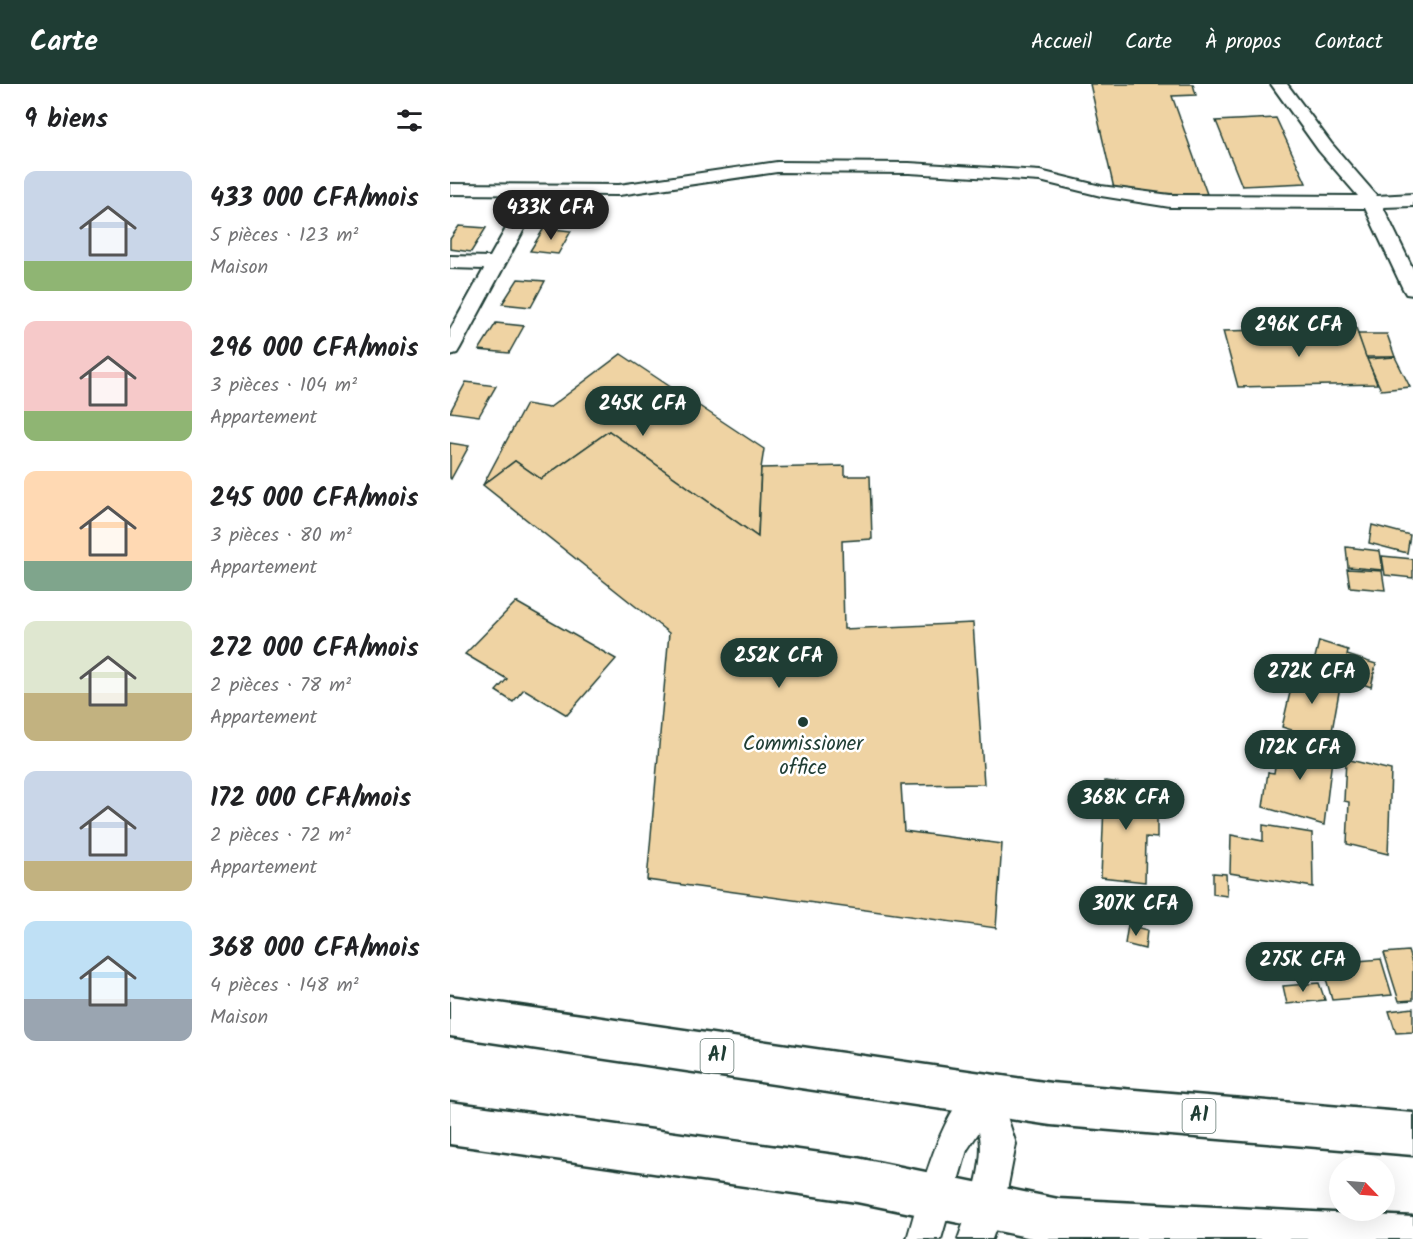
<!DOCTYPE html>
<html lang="fr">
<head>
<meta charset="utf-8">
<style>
  :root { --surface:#fff; --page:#f6f6f6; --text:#202124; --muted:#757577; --accent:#1f3d34 }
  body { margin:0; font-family:Kalam,sans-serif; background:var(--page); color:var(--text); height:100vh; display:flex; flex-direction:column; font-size:22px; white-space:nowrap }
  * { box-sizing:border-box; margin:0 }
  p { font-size:20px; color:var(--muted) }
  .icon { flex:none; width:33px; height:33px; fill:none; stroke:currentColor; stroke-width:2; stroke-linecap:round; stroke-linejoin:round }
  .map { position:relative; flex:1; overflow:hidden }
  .side { display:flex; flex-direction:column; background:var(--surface); width:450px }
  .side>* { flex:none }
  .needle { width:39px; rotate:115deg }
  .fabs { position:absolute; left:879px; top:1071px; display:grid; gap:12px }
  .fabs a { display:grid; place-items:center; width:66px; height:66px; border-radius:50%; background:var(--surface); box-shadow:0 6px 24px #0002; font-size:30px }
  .price { position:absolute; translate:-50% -51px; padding:0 14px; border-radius:21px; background:var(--accent); color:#fff; font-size:20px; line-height:39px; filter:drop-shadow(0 2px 3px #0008) }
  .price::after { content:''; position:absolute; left:50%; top:36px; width:18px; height:14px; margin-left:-9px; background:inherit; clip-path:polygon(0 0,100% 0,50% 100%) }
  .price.current { background:#222; color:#fff }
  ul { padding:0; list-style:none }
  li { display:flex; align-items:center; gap:18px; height:150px; padding:0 24px }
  li span { display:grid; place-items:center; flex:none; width:168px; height:120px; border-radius:12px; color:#555 }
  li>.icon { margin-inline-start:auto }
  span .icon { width:72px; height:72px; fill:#fffc; stroke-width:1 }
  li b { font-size:26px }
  h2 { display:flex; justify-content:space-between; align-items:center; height:72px; padding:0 24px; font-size:26px }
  header { display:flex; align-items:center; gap:36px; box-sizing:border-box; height:84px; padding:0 30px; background:var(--accent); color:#fff }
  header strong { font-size:28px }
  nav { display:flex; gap:33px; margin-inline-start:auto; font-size:21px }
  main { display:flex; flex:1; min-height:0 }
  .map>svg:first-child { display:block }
  .building { fill:#efd3a3; stroke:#1f3d34; stroke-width:1.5 }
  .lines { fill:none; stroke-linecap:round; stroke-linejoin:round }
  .minor-casing { stroke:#1f3d34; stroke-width:4 }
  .highway-casing { stroke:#1f3d34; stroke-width:5 }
  .minor { fill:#fff; fill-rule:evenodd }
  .highway { fill:#fff; fill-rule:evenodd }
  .poi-dot { fill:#1f3d34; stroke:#fff; stroke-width:2 }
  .labels { text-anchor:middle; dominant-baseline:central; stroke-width:5; stroke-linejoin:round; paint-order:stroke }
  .shield { fill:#fff; stroke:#627771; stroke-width:1.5 }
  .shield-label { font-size:20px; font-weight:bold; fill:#1f3d34 }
  .poi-label { font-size:21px; fill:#1f3d34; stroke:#fff }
</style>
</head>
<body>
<header>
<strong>Carte</strong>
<nav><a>Accueil</a><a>Carte</a><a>À propos</a><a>Contact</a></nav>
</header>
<main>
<section class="side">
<h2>9 biens<svg class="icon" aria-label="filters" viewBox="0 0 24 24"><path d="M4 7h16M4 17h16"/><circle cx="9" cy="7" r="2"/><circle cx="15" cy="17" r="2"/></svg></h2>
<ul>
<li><span style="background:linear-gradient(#c9d6e8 75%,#8fb573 0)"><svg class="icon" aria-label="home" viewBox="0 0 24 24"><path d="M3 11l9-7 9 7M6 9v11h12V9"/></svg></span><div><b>433 000 CFA/mois</b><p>5 pièces · 123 m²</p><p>Maison</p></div></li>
<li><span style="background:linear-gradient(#f6c9c9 75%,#8fb573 0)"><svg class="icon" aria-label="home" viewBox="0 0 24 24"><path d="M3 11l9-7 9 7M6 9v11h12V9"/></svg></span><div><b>296 000 CFA/mois</b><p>3 pièces · 104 m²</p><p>Appartement</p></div></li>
<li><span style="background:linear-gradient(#ffd9b3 75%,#7fa58c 0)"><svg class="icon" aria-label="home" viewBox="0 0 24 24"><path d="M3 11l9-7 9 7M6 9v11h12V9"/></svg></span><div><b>245 000 CFA/mois</b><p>3 pièces · 80 m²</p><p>Appartement</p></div></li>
<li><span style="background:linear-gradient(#dfe7d0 60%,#c2b280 0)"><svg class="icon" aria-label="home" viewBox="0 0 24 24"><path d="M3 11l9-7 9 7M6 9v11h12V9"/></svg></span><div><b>272 000 CFA/mois</b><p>2 pièces · 78 m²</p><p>Appartement</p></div></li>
<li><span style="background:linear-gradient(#c9d6e8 75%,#c2b280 0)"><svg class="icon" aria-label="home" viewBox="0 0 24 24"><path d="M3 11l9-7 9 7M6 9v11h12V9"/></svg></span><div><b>172 000 CFA/mois</b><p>2 pièces · 72 m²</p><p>Appartement</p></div></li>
<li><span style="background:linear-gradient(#bfe0f5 65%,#9aa5b1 0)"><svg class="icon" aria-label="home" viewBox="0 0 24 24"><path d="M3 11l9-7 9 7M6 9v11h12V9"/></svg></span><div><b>368 000 CFA/mois</b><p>4 pièces · 148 m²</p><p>Maison</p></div></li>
</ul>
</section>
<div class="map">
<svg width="963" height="1155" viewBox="0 0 963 1155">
  <rect width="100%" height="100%" fill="#fff"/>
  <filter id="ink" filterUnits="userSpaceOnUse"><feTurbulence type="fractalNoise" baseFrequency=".0167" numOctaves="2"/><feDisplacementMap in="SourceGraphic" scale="12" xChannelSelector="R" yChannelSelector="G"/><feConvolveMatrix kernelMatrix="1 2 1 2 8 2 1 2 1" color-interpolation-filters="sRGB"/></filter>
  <g filter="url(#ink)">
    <g class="building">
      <path d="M640,0H743L746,11L722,12L757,110L665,109Z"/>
      <path d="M826,34L856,99L792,102L766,37Z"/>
      <path d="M9,142L36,144L21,168L0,165V155Z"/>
      <path d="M94,144L121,147L108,170L80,167Z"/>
      <path d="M68,195L95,197L81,223L52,220Z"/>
      <path d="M46,239L74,242L59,269L29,266Z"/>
      <path d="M906,244L927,300L788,303L773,247Z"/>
      <path d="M908,250H937L945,273H916Z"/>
      <path d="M171,270L314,365L311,384L308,453L159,347L91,395L65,377L33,401L76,320L99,324Z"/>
      <path d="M945,273L960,303L931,306L917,275Z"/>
      <path d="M16,298L46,302L29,332L0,328Z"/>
      <path d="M159,347L308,453L311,384L395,382V392H420L422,455L392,457L394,545L523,539L534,700L451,701L454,747L552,760L546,844L197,796L219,549L33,401L65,377L91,395Z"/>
      <path d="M0,359L19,362L1,395L0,394Z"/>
      <path d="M922,441L960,451L957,469L919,459Z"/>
      <path d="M896,463L930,467L933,486L898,483Z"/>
      <path d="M932,472L963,475V494L935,491Z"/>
      <path d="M897,485L932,487L935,506L900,503Z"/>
      <path d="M66,518L166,575L117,631L74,605L63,618L46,607L57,595L15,570Z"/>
      <path d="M869,557L898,566L897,571L926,580L921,603L863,582Z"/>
      <path d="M846,583L891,597L880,658L832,643Z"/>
      <path d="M830,652L883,667L874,741L813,723L818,688L824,689Z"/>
      <path d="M896,675L941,686L938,770L897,760L899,718L894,717Z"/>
      <path d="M655,697L697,702V727L707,728V754L696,753L695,798L651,793Z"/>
      <path d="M813,741L862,749L863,803L780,789L781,751L813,757Z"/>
      <path d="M763,789L776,790L777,812L763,810Z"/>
      <path d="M678,841L697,846L695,865L675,860Z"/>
      <path d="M958,867L963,882V916L949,917L934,869Z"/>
      <path d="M931,875L942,911L882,916L872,880Z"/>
      <path d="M869,899L875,916L837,920L833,902Z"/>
      <path d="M963,924V948L946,949L939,927Z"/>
    </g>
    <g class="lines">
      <g class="minor-casing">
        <g id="minor">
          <path d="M821,0H837L881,59L927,112L963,110V122L933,123L963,185V211L956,210L953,205L915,124L720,123L651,112L590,97L459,89L327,88L169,111L0,110V100L169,101L327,78L459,79L590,87L651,102L720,111L908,112L869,67Z"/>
          <path d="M70,130L79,136L10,264L7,269L0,271V246L34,185L0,184V172L40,173L63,132Z"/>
          <path d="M535,994L546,999L566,1060L554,1122L542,1155H508C518,1127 537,1077 529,1048L517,1066L491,1155H457C470,1113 492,1012 535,994Z"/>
        </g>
      </g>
      <g class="highway-casing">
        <g id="highway">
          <path d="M0,912L601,999L963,1029V1071L601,1041L0,952Z"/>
          <path d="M0,1018L407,1074L608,1115L963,1133V1155H587L407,1118L0,1060Z"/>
        </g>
      </g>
      <use href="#minor" class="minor"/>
      <use href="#highway" class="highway"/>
    </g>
  </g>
  <circle class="poi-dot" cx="353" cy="638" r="6"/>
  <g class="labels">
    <g class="shield">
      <rect x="250.5" y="955" width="33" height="34" rx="4.5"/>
      <rect x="732.5" y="1015" width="33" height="34" rx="4.5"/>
    </g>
    <g class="shield-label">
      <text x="267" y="972">A1</text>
      <text x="749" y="1032">A1</text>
    </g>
    <g class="poi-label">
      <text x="353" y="660">Commissioner<tspan x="353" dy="24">office</tspan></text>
    </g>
  </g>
</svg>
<div class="fabs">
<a><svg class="needle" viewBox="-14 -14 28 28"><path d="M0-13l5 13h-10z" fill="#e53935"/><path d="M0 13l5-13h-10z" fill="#757577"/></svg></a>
</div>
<b class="price current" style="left:101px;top:157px">433K CFA</b>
<b class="price" style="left:849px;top:274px">296K CFA</b>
<b class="price" style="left:193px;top:353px">245K CFA</b>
<b class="price" style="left:329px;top:605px">252K CFA</b>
<b class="price" style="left:862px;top:621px">272K CFA</b>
<b class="price" style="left:850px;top:697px">172K CFA</b>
<b class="price" style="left:676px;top:747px">368K CFA</b>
<b class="price" style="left:686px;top:853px">307K CFA</b>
<b class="price" style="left:853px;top:909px">275K CFA</b>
</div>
</main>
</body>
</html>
